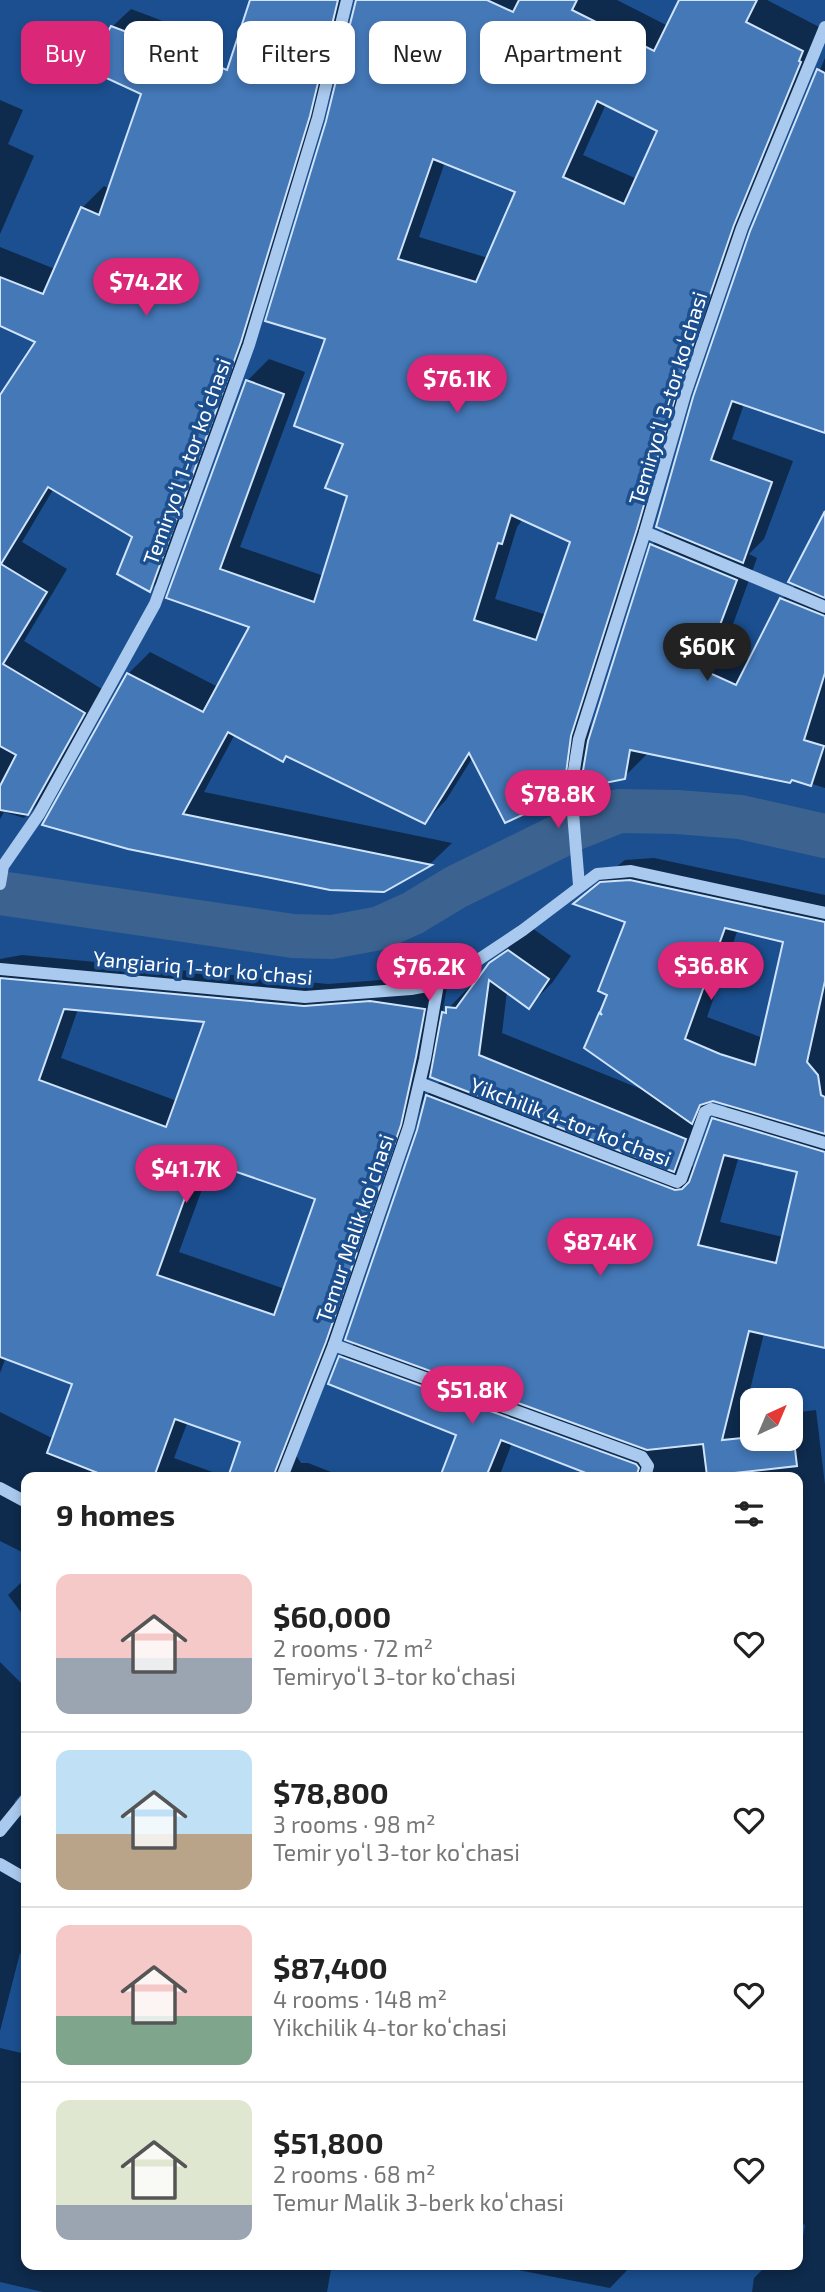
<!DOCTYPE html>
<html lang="en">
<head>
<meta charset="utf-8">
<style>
  :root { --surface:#fff; --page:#f6f6f6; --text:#222; --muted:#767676; --line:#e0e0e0; --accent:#db2777 }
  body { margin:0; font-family:"Exo 2",sans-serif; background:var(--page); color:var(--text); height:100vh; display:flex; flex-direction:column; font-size:26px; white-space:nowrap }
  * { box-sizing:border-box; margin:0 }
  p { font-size:23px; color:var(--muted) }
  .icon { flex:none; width:38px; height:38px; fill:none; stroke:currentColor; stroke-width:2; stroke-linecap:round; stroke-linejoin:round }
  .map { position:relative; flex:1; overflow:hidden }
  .drawer { position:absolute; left:21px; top:1472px; width:782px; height:798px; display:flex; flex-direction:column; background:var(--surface); border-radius:14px; box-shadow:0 4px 10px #0003 }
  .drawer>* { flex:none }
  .guide { position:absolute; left:21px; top:21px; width:784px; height:63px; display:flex; gap:14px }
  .needle { width:46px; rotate:44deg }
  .buttons { position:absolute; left:740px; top:1388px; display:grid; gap:14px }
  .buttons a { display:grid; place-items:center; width:63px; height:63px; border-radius:14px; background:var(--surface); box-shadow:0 4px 10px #0003; font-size:35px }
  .price { position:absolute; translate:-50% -60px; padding:0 16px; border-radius:24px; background:var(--accent); color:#fff; font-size:23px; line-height:46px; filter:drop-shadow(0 2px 4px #0008) }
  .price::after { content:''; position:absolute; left:50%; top:42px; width:21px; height:16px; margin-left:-10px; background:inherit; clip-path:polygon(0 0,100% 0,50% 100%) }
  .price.active { background:#222; color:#fff }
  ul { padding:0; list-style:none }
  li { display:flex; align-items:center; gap:21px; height:175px; padding:0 35px }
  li+li { border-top:2px solid var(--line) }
  li span { display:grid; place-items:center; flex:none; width:196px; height:140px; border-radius:14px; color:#555 }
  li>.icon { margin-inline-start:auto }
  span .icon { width:84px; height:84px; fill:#fffc; stroke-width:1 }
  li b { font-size:30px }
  h2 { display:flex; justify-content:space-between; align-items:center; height:84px; padding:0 35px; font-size:30px }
  .tag { padding:0 24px; border-radius:14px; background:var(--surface); box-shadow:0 4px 10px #0003; font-size:24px; line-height:63px }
  .tag.active { background:var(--accent); color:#fff }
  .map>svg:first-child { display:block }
  .shadow { fill:#0007; fill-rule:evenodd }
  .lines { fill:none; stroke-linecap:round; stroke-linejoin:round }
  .canal { stroke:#3c6290; stroke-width:44 }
  .building { fill:#4478b7; stroke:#cfe3fa; stroke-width:2; fill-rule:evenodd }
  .minor { stroke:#a9c9ee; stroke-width:12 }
  .labels { text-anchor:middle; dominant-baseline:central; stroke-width:7; stroke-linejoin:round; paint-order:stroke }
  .street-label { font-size:21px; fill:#fff; stroke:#1b4f8f }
</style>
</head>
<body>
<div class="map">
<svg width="825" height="2292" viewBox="0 0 825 2292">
  <rect width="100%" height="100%" fill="#1b4f8f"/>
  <g class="shadow">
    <path d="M252,0H353L331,92L262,319L171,569L150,590L134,536L54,488L22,542L67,569L24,641L105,691L46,796L24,818L4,812L0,819V398L38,341L0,309V247L55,269L82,208L104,186L110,189L199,155Z"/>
    <path d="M357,0H617L668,26L681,0H767L825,30L755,201L698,368L592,713L589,737L590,738L652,545L667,530L752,232L825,58V432L744,404L732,439L793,461L764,539L749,554L757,558L724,649L750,660L782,599L797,584L825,515V788L793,778L647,751L646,755L624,777L584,771L562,794L473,757L446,800L425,822L287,755L282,760L235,734L204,792L452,843L431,863L384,890L128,847V674L150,652L218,687L251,626L169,597L247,381L269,359L305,372L240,547L324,576L349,495L345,443L328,338V121ZM606,104L659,130L637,179L583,155ZM445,162L517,192L488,258L419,237ZM523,519L572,541L547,615L495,599L517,527Z"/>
    <path d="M131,9L192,32L178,83L112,27Z"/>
    <path d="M0,100L23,110L8,144L34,156L0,234Z"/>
    <path d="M654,858L825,895V1347L764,1333L743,1418L752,1417V1438H791V1413L816,1410L825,1485V2292H752L754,2278L768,2264H798L805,2225L798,2222V1477H601L512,1443L499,1477H442L459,1434L340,1357L356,1342L419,1130L427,1095L442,1080L429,1075L423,1100L348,1318L295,1454L301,1463H308L344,1477H229L242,1441L188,1421L174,1458L226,1477H26V1554L0,1541V1412L54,1439L74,1383L6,1357L0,1373V959L22,955L328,984L394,979L447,987L442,1015L471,985H475L490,965L514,941L532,928L571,956L552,983L529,1006L507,991L502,1033L646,1091L587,1047L609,994L627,921L576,903L598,882L625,860ZM738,929L785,941L763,1038L707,1017ZM78,1009L206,1020L177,1101L61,1058ZM714,1099L729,1104L714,1119L696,1168L682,1162L700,1113ZM739,1156L799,1171L783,1237L720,1222ZM212,1162L317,1198L285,1289L179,1252Z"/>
    <path d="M26,1578V1619L8,1595Z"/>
    <path d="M0,1662L21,1683L26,1678V1789L15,1801L14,1810L18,1816L25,1817L26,1815V1957L20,1953L0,2031Z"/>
    <path d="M0,2048L26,2054V2264H332L327,2292H43L0,2282Z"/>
    <path d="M488,2264H633L610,2288Z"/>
  </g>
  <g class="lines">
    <path class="canal" d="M0,893L293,936L332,937L380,928L413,913L456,887L576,828L619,811L677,812L740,817L825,836"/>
  </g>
  <g class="building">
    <path d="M250,0H338L310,116L241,342L150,592L117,574L132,537L48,487L1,564L47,592L3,664L85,713L28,815L0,810V786L16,755L0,746V395L35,342L0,326V277L43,294L81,207L99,215L141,94L87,69L111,26L227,70Z"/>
    <path d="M356,0H487L513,12L519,0H577L572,10L654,51L679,0H757L746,22L803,51L799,61L801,62L734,225L677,391L637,529L571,736L563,796L505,823L469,753L425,824L286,756L283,762L228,732L183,814L432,865L384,892L330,890L128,849L42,825L127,673L203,712L249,627L166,598L246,380L284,394L220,569L314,602L347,496L325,488L343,444L294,426L325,339L265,321L326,121ZM597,101L657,131L624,204L563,177ZM433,159L515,192L476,282L398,259ZM511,515L570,542L536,640L474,620L498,543L502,544Z"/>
    <path d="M817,69L825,73V433L732,401L711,460L772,482L743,563L656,527L693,397L750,231Z"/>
    <path d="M825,511V598L788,582Z"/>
    <path d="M650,544L737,580L703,670L736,685L780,598L825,616V673L804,740L824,746L811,786L792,780L790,783L630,750L625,779L580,788L588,741Z"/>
    <path d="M630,880L825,922V981L807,1062L818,1075L821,1095L825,1097V1134L713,1101L700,1105L692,1124L584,1048L599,1013L602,1015L600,1012L607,995L598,991L625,922L573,904L600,882ZM725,928L783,942L755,1065L720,1054L685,1039Z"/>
    <path d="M508,950L549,979L529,1009L489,980L479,1055L686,1139L674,1172L430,1077L442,1012L446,1013V1007L456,1008L489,963Z"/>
    <path d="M0,978L304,1006L370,1001L425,1009L416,1057L401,1125L326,1342L273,1477H228L240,1442L175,1419L154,1477H108L47,1453L72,1384L0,1357ZM64,1009L204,1022L166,1127L39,1080ZM199,1159L315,1199L274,1315L157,1275Z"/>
    <path d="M426,1095L675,1190L682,1189L689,1182L712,1118L825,1152V1348L749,1331L722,1440L752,1437V1438H791V1432H793L797,1466L707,1476L703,1444L647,1450L345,1340L417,1130ZM724,1155L797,1172L776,1263L698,1245Z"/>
    <path d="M339,1356L636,1464L639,1468L636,1477H596L501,1440L486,1477H440L456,1435L328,1384Z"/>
  </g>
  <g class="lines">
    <g class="minor">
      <path d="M645,532L825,607"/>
      <path d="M0,884L3,866L39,814L155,604L249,345L318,118L347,0"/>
      <path d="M579,885L571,789L579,739L645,532L685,394L742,228L825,27"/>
      <path d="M0,969L305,997L411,989L438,984L466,968L523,930L597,874L631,871L825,913"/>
      <path d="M420,1083L677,1182L681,1179L705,1112L711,1109L825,1143"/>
      <path d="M334,1345L642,1457L648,1466L645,1477"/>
      <path d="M282,1477L334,1345L409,1127L425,1059L438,984"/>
      <path d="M0,1488L26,1502"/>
      <path d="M0,1831L26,1799"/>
      <path d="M0,1864L26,1879"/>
    </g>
  </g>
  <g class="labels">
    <g class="street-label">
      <text transform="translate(667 398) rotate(-73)">Temiryoʻl 3-tor koʻchasi</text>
      <text transform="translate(186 461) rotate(-70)">Temiryoʻl 1-tor koʻchasi</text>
      <text transform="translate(203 967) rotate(5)">Yangiariq 1-tor koʻchasi</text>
      <text transform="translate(571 1121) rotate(21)">Yikchilik 4-tor koʻchasi</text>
      <text transform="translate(354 1228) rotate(-71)">Temur Malik koʻchasi</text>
    </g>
  </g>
</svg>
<div class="buttons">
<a><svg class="needle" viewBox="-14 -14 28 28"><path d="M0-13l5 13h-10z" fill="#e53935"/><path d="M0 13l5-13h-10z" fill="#767676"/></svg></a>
</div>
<b class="price" style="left:146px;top:318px">$74.2K</b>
<b class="price" style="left:457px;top:415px">$76.1K</b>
<b class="price active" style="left:707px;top:683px">$60K</b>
<b class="price" style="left:558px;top:830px">$78.8K</b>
<b class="price" style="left:711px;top:1002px">$36.8K</b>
<b class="price" style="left:429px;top:1003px">$76.2K</b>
<b class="price" style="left:186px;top:1205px">$41.7K</b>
<b class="price" style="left:600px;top:1278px">$87.4K</b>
<b class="price" style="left:472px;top:1426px">$51.8K</b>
<div class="guide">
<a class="tag active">Buy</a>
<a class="tag">Rent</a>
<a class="tag">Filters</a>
<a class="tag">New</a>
<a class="tag">Apartment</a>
</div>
<section class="drawer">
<h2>9 homes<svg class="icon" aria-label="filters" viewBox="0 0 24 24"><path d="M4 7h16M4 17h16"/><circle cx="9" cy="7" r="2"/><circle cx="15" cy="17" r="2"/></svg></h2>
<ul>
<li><span style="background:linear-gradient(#f6c9c9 60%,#9aa5b1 0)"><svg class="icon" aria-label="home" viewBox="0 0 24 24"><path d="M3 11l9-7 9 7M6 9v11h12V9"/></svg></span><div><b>$60,000</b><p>2 rooms · 72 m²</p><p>Temiryoʻl 3-tor koʻchasi</p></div><svg class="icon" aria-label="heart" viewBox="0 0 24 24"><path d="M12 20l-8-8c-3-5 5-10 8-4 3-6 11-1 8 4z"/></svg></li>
<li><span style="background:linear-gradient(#bfe0f5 60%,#b9a48a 0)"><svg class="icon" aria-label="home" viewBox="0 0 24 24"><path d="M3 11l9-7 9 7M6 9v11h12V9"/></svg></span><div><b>$78,800</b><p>3 rooms · 98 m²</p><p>Temir yoʻl 3-tor koʻchasi</p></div><svg class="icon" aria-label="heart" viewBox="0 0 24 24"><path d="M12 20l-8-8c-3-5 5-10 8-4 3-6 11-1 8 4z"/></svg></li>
<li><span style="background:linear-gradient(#f6c9c9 65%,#7fa58c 0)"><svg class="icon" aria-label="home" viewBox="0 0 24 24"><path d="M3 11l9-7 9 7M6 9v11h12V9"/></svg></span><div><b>$87,400</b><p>4 rooms · 148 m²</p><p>Yikchilik 4-tor koʻchasi</p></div><svg class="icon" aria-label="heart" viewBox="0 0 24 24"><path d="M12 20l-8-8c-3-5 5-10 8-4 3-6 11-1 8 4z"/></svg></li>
<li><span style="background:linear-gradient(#dfe7d0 75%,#9aa5b1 0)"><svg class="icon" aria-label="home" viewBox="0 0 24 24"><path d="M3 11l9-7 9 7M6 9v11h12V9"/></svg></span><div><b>$51,800</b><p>2 rooms · 68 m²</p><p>Temur Malik 3-berk koʻchasi</p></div><svg class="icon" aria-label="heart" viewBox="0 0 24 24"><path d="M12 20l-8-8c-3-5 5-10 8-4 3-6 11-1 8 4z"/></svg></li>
</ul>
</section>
</div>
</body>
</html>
